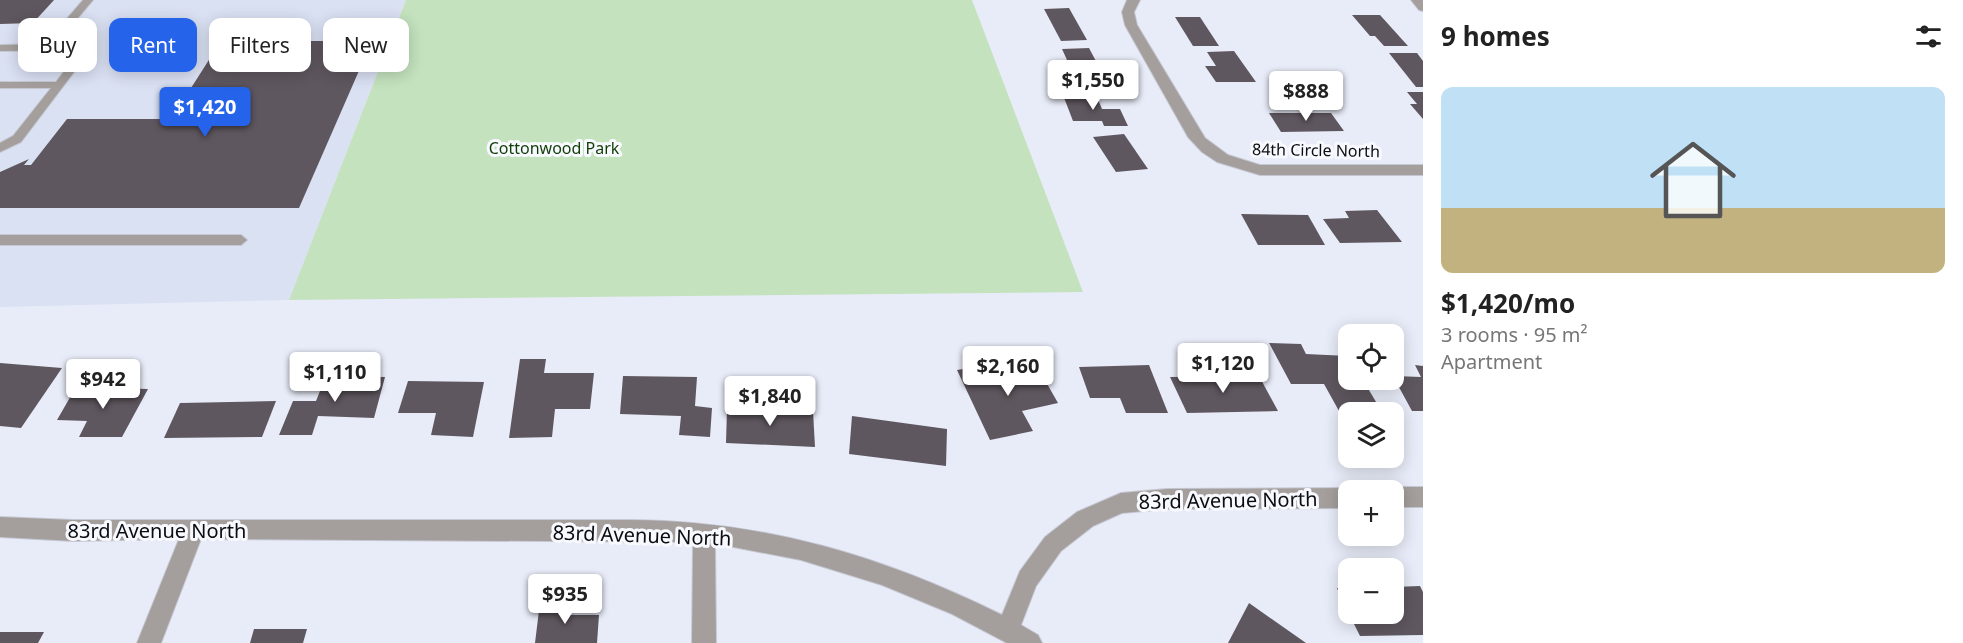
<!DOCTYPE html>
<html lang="en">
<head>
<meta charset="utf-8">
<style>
  :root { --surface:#fff; --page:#f6f6f6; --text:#222; --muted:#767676; --accent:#2563eb }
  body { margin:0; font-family:"Noto Sans",sans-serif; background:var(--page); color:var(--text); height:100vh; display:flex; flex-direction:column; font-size:22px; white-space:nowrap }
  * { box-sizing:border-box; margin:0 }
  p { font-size:20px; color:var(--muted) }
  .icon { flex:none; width:33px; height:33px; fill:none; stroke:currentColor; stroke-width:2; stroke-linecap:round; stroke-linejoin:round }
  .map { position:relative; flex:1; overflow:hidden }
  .side { display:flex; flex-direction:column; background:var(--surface); width:540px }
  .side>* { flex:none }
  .top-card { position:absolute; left:18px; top:18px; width:570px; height:54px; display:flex; gap:12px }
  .tools { position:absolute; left:1338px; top:324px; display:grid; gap:12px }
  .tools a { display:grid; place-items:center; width:66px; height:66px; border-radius:12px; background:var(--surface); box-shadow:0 3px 15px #0003; font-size:30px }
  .price { position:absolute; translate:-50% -51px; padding:0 14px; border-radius:6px; background:#fff; color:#222; font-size:20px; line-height:39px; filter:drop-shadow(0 2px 3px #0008) }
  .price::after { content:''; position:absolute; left:50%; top:36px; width:18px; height:14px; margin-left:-9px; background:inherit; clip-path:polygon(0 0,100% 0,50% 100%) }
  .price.selected { background:var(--accent); color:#fff }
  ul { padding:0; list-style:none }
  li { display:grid; align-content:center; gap:12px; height:318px; padding:0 18px }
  li span { display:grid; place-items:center; height:186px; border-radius:12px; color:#555 }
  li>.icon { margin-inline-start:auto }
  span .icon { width:108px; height:108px; fill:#fffc; stroke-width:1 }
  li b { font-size:26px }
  h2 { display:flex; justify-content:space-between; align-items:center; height:72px; padding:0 18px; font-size:26px }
  .tag { padding:0 21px; border-radius:12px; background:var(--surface); box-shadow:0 3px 15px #0003; font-size:21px; line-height:54px }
  .tag.selected { background:var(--accent); color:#fff }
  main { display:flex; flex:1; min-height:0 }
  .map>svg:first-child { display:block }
  .built { fill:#dae1f3 }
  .green { fill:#c4e2be }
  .building { fill:#5f575f }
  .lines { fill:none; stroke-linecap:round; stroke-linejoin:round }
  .service-casing { stroke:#c5c8d3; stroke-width:2 }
  .minor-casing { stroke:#c5c8d3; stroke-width:2 }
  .service { fill:#a49f9c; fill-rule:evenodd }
  .minor { fill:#a49f9c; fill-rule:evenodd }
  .labels { text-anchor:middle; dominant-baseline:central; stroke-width:6; stroke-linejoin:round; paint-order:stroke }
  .park-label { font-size:16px; fill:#0f3d05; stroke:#f8f9fe }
  .street-label { font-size:16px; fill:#0b0c10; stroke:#f8f9fe }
  .near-street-label { font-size:20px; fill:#0b0c10; stroke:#f8f9fe }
</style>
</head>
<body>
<main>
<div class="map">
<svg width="1423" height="643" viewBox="0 0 1423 643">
  <rect width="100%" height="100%" fill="#e8ecf8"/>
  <path class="built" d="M0,0H406L289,300L0,307Z"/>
  <path class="green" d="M406,0H972L1083,292L289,300Z"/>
  <g class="building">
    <path d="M0,0H54L33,23L0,24Z"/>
    <path d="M1069,8L1087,40L1061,41L1044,9Z"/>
    <path d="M1352,15H1380L1408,46H1384L1375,36H1370Z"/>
    <path d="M1175,17H1200L1219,46H1193Z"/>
    <path d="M221,41H372L299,208H0V172L29,159L24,165H31L67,119H213L224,99H184Z"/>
    <path d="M1089,48L1106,80L1072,81L1062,60H1067L1062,49Z"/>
    <path d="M1234,51L1256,82H1216L1205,66H1216L1207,52Z"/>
    <path d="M1389,53H1417L1423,61V87H1416Z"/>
    <path d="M1407,92H1423V119L1410,104H1417Z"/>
    <path d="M1063,95H1096L1102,109H1120L1128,126H1104L1102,121H1073Z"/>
    <path d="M1269,113H1331L1344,131L1281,132Z"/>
    <path d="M1124,134L1148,169L1116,172L1093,137Z"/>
    <path d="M1377,210L1402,242L1340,243L1323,219L1349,218L1345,211Z"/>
    <path d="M1241,214L1308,215L1325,245H1258Z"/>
    <path d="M1269,343L1301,344L1306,354L1348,356V380H1363L1382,412L1339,411L1324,384H1291Z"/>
    <path d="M1030,354L1058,403L1022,411L1033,431L990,440L957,370L975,367L983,384L1011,379L1000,359Z"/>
    <path d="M520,359H546L544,373H594L590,409H555L552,437L509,438Z"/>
    <path d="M0,363L62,368L21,428L0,426Z"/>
    <path d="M1149,365L1168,413H1126L1120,398H1090L1079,367Z"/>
    <path d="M1415,365L1423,366V411H1412L1394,378V376L1421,377Z"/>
    <path d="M326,376L385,377L374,418L318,416L312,435H279L293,401H316Z"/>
    <path d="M623,376L697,377L695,406L712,408L710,437L679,435L681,416L620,414Z"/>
    <path d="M1259,376L1278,411L1187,413L1170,377Z"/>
    <path d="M408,381L484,382L473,437L431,435L436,413H398Z"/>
    <path d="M76,387L148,389L122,437H79L87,421L57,420Z"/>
    <path d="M276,401L262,437L164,438L180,403Z"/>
    <path d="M727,408L813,411L815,447L726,443Z"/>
    <path d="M852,416L947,429L946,466L849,454Z"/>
    <path d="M1420,586L1423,592V635L1360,636L1349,614H1394V587Z"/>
    <path d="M1337,588H1348V613Z"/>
    <path d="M540,602H572L570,615H599L597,643H535Z"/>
    <path d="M1249,603L1306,643H1228Z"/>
    <path d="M254,629H307L303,643H250Z"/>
    <path d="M0,632H44L38,643H0Z"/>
  </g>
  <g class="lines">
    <g class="service-casing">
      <g id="service">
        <path d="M83,0H93L56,44H88L93,47L21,142L0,152V143L13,136L51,88H0V82H56L80,50L0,51V45L45,44Z"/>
        <path d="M0,235H241L247,240L241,245H0Z"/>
      </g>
    </g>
    <g class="minor-casing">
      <g id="minor">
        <path d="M1127,0H1140L1134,12L1137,25L1205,138L1228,155L1260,165H1423V175H1260L1217,162L1202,152L1188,137L1125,25L1122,12Z"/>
        <path d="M1411,0H1423V11L1419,10Z"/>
        <path d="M1394,487H1423V507H1394V490H1386Z"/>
        <path d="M1348,488L1354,490H1348V508L1167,509L1122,513L1093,526L1061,551L1036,586L1021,625L1038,635L1042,643H1007L952,614L882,585L801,560L723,545L715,544L716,643H692L693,542L201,539L161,643H137L179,539L73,541L0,537V517L73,520H631C765,521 883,556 1002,615L1020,571L1045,537L1077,512L1121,493L1167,489Z"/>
      </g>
    </g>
    <use href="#service" class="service"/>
    <use href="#minor" class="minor"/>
  </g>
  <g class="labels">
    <g class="park-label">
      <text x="554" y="148">Cottonwood Park</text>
    </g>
    <g class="street-label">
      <text transform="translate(1316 150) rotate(1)">84th Circle North</text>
    </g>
    <g class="near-street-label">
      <text transform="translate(1228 500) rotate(-1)">83rd Avenue North</text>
      <text x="157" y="530">83rd Avenue North</text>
      <text transform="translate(642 535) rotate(2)">83rd Avenue North</text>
    </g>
  </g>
</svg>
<div class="tools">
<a><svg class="icon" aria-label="locate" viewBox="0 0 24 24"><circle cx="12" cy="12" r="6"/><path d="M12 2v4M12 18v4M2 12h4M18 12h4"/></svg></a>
<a><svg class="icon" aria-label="layers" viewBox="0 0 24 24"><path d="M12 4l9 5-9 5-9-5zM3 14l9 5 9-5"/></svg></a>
<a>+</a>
<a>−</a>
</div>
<b class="price" style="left:1093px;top:111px">$1,550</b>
<b class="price" style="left:1306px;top:122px">$888</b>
<b class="price selected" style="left:205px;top:138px">$1,420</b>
<b class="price" style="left:1223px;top:394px">$1,120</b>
<b class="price" style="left:1008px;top:397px">$2,160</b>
<b class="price" style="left:335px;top:403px">$1,110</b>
<b class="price" style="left:103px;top:410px">$942</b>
<b class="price" style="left:770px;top:427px">$1,840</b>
<b class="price" style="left:565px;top:625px">$935</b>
<div class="top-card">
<a class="tag">Buy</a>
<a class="tag selected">Rent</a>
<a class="tag">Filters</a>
<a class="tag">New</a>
</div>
</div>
<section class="side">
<h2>9 homes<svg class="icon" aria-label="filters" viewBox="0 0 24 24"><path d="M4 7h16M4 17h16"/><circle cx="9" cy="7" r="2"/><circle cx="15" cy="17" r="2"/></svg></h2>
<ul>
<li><span style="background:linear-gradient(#bfe0f5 65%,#c2b280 0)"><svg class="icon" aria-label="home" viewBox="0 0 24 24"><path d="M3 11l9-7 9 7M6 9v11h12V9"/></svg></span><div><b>$1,420/mo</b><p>3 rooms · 95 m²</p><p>Apartment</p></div></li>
</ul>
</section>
</main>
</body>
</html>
